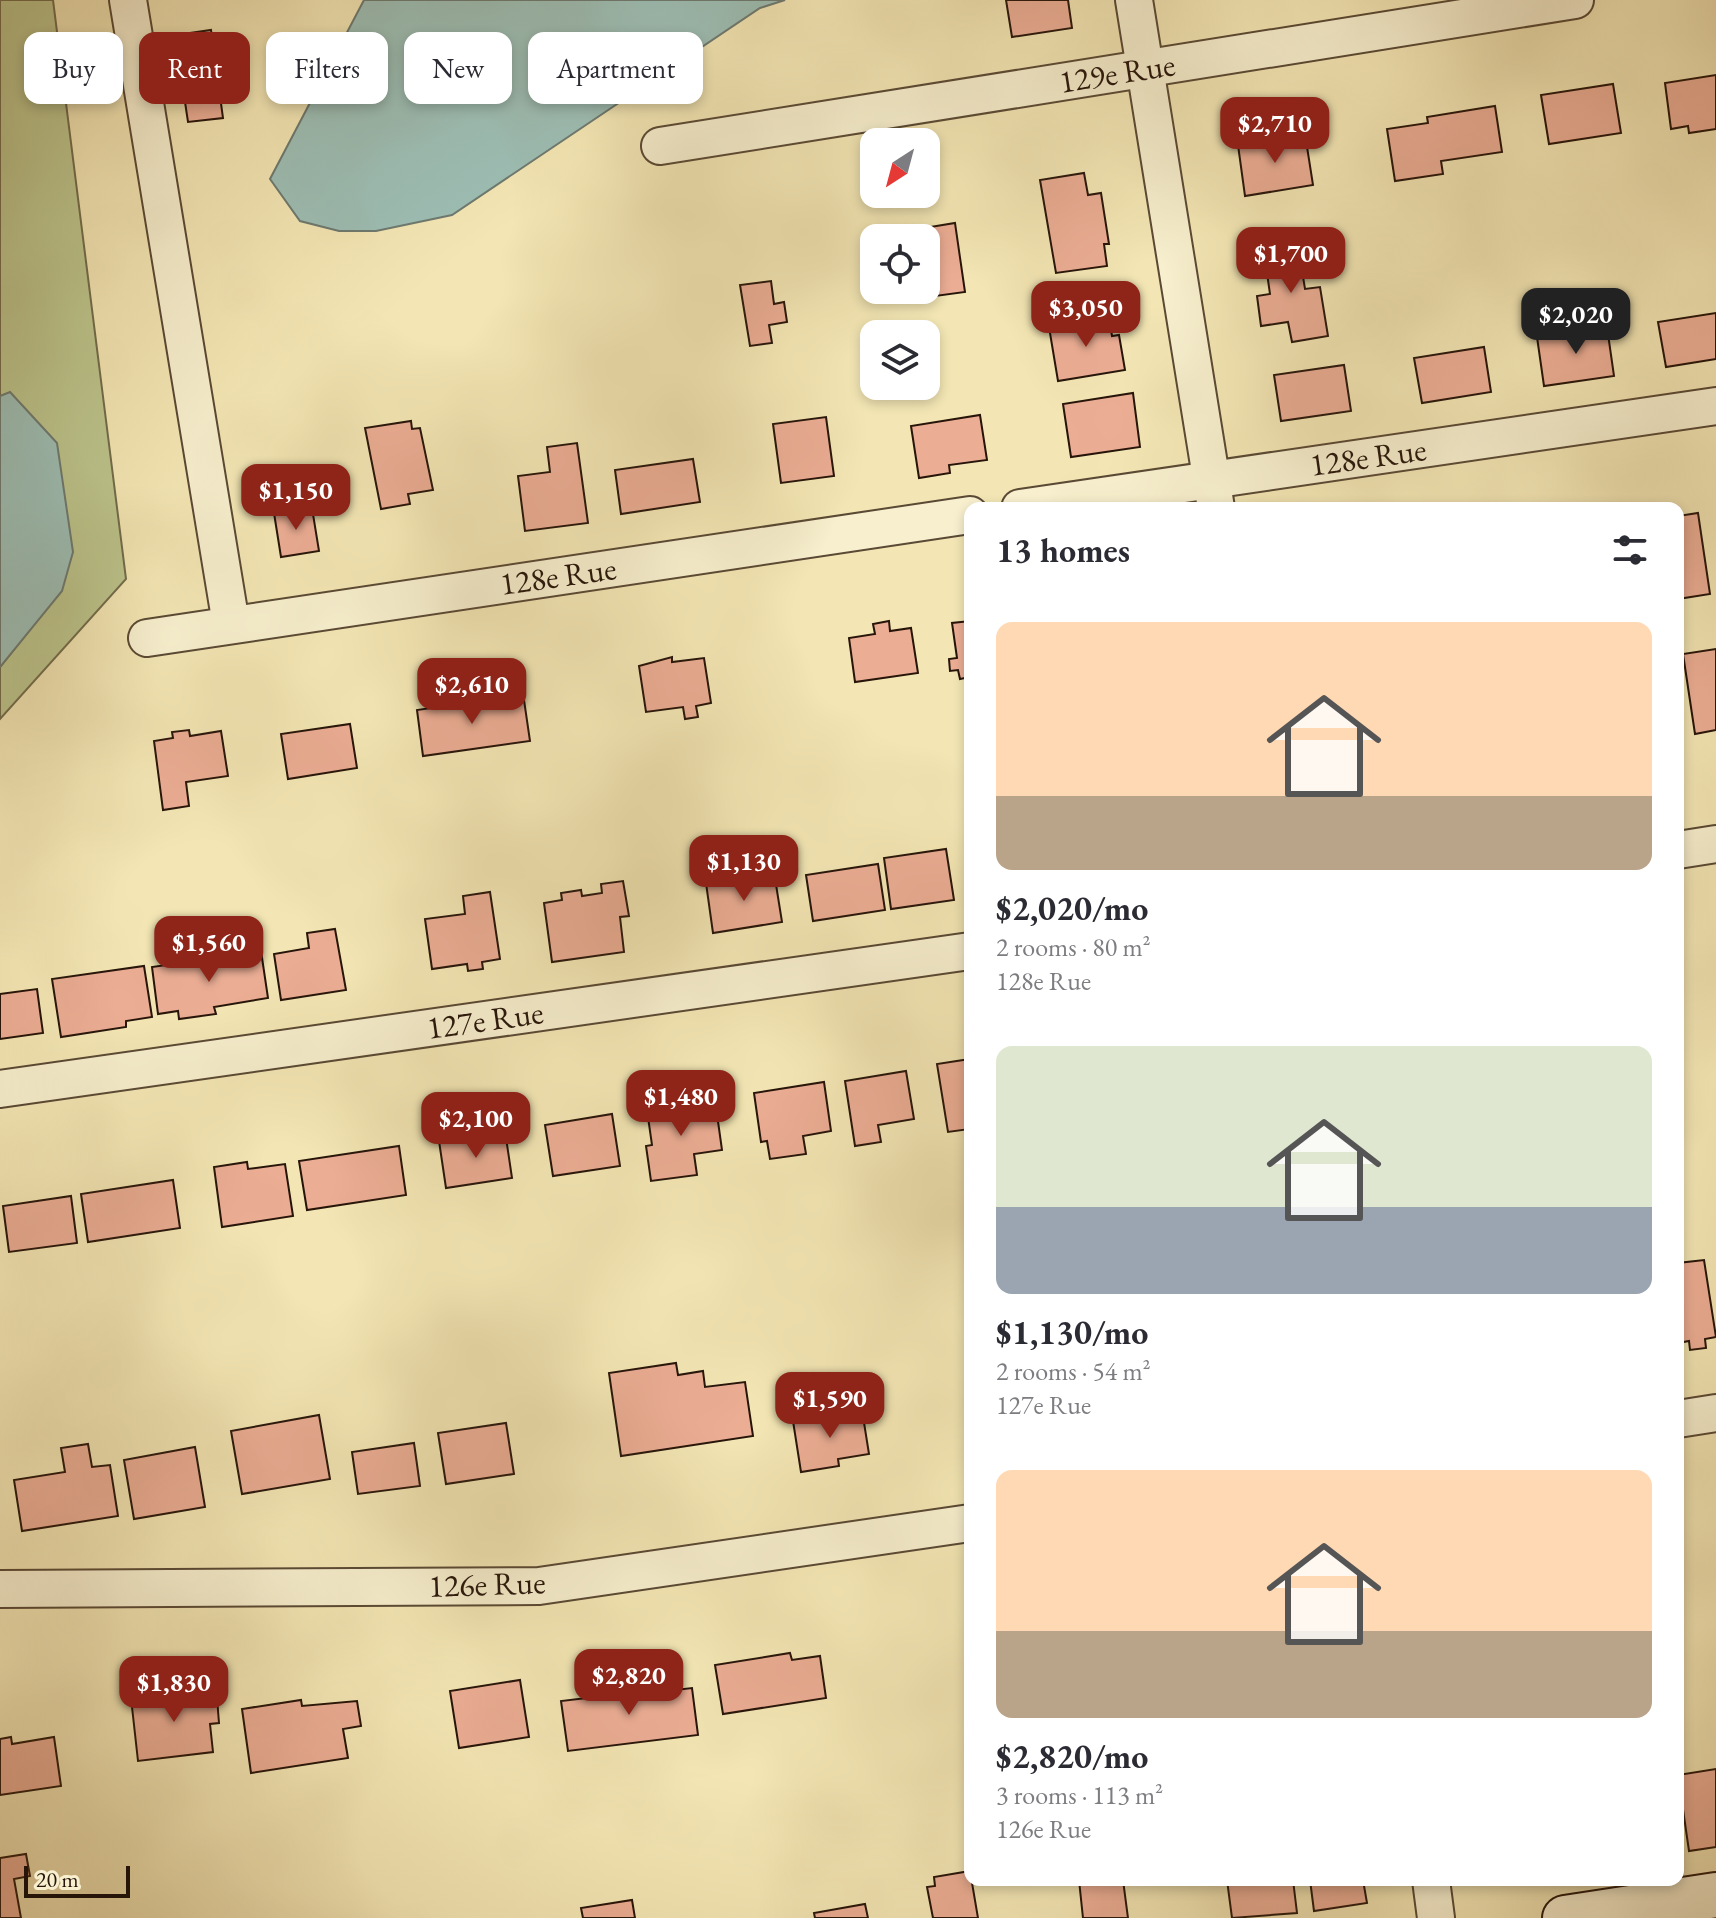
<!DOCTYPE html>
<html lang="en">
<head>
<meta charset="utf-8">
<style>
  :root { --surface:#fff; --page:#f2f2f3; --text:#2b2b33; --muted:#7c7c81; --accent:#8f2418 }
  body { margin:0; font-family:"EB Garamond",serif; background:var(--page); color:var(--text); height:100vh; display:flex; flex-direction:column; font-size:30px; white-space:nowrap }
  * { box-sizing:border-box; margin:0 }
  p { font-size:26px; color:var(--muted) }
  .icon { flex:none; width:44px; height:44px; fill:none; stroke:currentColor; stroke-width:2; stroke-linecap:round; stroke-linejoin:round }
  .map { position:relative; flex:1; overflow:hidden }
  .panel { position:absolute; left:964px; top:502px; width:720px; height:1384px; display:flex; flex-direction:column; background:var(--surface); border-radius:16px; box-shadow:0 4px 12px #0003 }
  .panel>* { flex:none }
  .guide { position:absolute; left:24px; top:32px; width:760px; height:72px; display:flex; gap:16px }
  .needle { width:52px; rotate:216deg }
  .tools { position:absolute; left:860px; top:128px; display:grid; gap:16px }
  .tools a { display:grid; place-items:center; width:80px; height:80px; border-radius:16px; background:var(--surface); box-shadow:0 4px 12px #0003; font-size:40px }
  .scale { position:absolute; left:24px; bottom:20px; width:106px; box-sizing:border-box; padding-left:8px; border:4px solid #27150a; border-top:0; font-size:22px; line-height:28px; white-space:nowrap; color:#27150a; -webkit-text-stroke:6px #f7efce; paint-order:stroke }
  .price { position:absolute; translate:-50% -68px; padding:0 18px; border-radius:16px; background:var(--accent); color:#fff; font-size:26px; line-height:52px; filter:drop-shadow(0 2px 4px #0008) }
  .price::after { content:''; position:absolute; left:50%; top:48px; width:24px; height:18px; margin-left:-12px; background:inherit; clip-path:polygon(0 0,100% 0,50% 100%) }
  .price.on { background:#222; color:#fff }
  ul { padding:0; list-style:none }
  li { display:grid; align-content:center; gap:16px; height:424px; padding:0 32px }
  li span { display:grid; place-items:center; height:248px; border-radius:16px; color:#555 }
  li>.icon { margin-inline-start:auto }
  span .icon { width:144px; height:144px; fill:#fffc; stroke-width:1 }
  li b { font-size:34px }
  h2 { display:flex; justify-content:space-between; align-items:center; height:96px; padding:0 32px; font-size:34px }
  .pill { padding:0 28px; border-radius:16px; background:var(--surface); box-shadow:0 4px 12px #0003; font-size:28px; line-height:72px }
  .pill.on { background:var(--accent); color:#fff }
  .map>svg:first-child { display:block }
  .green { fill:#bcc48c; stroke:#726c4b; stroke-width:2 }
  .water { fill:#9dbeb4; stroke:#6e7a70; stroke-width:2 }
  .building { fill:#ebad94; stroke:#27150a; stroke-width:2 }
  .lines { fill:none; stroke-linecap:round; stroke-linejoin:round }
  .street-casing { stroke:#5a4934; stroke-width:40 }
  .secondary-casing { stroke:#27150a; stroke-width:48 }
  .street { stroke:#f7efce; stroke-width:36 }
  .secondary { stroke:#f7efce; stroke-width:44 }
  .labels { text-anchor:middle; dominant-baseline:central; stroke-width:8; stroke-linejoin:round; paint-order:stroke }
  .street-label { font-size:32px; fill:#27150a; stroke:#f7efce }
</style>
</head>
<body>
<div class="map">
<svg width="1716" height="1918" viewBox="0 0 1716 1918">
  <rect width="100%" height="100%" fill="#f3e6b4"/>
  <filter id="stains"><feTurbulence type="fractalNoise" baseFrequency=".0025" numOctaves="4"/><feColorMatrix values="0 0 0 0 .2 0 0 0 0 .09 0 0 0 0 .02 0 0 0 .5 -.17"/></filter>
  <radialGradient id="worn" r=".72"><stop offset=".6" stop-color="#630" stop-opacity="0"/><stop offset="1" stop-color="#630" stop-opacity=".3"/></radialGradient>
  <path class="green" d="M0,0H53L126,579L0,719V667L61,591L10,393L0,396Z"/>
  <g class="water">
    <path d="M364,0H785L760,8L452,215L376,231H339L300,221L270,179Z"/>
    <path d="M10,392L57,443L73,552L62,591L0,667V396Z"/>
  </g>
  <g class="building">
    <path d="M1006,0H1068L1072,28L1012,37Z"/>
    <path d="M211,30L223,118L188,122L185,102L193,101L192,94L164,98L155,38Z"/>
    <path d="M1716,75V129L1689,133L1688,126L1671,129L1665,83Z"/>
    <path d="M1613,84L1621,133L1549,144L1541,95Z"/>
    <path d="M1495,106L1502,152L1441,161L1443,174L1395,181L1387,129L1428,123L1427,117Z"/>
    <path d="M1305,134L1313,185L1245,196L1238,145Z"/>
    <path d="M1084,173L1088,195L1101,193L1109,244H1104L1107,266L1056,273L1040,180Z"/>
    <path d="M955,223L965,292L906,300L904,290H926V238H920L918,229Z"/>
    <path d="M1297,240L1305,289L1320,287L1328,336L1292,342L1288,322L1261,326L1257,296L1270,294L1263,245Z"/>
    <path d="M771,281L774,304L784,302L787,322L769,325L772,343L750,346L740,285Z"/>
    <path d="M1716,313V359L1666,367L1658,322Z"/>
    <path d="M1109,317L1112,336L1119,335L1125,370L1058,381L1049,327Z"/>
    <path d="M1607,327L1614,376L1544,386L1537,337Z"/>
    <path d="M1484,347L1491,392L1422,403L1414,358Z"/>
    <path d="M1344,365L1351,411L1281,421L1274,375Z"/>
    <path d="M1133,393L1140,447L1071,457L1063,404Z"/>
    <path d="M980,415L987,460L949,465L950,473L919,478L911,426Z"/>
    <path d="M826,417L834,476L781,483L773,424Z"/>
    <path d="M411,421L412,429L420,428L433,490L408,494L410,504L381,509L365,428Z"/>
    <path d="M577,443L588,523L525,531L518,476L550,472L547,447Z"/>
    <path d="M693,459L700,502L621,514L615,470Z"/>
    <path d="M312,508L319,551L281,557L274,513Z"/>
    <path d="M1698,513L1710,594L1678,599V516Z"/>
    <path d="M889,621L890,631L911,628L918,673L855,682L849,638L875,634L873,624Z"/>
    <path d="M970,621V677L960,679L958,670L950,671L949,659L957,658L952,623Z"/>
    <path d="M1716,649V730L1695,734L1683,654Z"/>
    <path d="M672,657V662L704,658L711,703L696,706L698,717L685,719L683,707L646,712L639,666Z"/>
    <path d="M492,699L493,705L524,700L530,741L423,756L417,710Z"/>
    <path d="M350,724L357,768L288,779L281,734Z"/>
    <path d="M189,730L190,736L221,731L228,776L186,782L189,806L163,810L154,741L173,738L172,732Z"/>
    <path d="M946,849L954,900L891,909L884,858Z"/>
    <path d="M878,864L885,910L813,921L806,875Z"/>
    <path d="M774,872L782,922L713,933L706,883Z"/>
    <path d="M623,881L629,916L620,917L624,952L552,962L544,903L562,900L561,893L581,890L582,896L602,893L601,884Z"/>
    <path d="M490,892L500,959L482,962L483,969L468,971L467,964L432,969L425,919L465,914L463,896Z"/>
    <path d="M335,929L346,990L281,1000L274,954L309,948L307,933Z"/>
    <path d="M261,951L268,998L214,1007L216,1014L179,1019L178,1011L158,1014L152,967Z"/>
    <path d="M144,966L152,1017L126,1021V1027L61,1037L52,979Z"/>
    <path d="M37,989L43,1033L0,1039V994Z"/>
    <path d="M970,1059V1129L948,1132L937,1064Z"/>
    <path d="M906,1071L914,1119L878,1125L881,1142L855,1146L845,1081Z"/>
    <path d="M824,1082L831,1131L803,1136L806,1154L770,1159L767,1141L761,1142L754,1093Z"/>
    <path d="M715,1100L722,1150L694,1154L697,1175L651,1181L646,1146L652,1145L647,1110Z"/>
    <path d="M612,1114L620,1166L553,1176L545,1125Z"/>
    <path d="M505,1131L512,1178L446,1188L439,1141Z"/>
    <path d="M399,1146L406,1195L307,1210L299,1161Z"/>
    <path d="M247,1162L248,1169L285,1164L293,1216L222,1227L214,1167Z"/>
    <path d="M173,1180L180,1228L88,1242L81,1194Z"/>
    <path d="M71,1196L77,1243L9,1252L3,1206Z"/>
    <path d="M1704,1260L1716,1337L1705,1339L1706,1348L1690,1350L1689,1341L1678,1343V1263Z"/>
    <path d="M676,1363L678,1375L703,1371L705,1387L745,1382L753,1436L621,1456L609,1373Z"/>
    <path d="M862,1410L869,1454L838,1459L839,1466L801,1472L793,1421Z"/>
    <path d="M319,1415L330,1479L242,1494L231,1431Z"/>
    <path d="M506,1423L514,1474L446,1484L438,1433Z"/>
    <path d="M414,1443L420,1486L358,1494L352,1452Z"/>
    <path d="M88,1444L92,1467L110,1465L118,1516L22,1531L14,1480L65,1472L61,1448Z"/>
    <path d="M195,1447L205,1507L134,1519L124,1460Z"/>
    <path d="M790,1653L792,1660L820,1656L826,1698L723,1714L715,1665Z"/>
    <path d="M520,1680L529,1737L459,1748L450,1691Z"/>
    <path d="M649,1683L650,1689L658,1688V1692L692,1688L698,1735L568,1751L561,1701L603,1696V1689Z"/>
    <path d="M208,1689L209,1699L217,1698L219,1723L210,1724L213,1752L138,1761L131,1698Z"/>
    <path d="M301,1700L302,1706L357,1701L361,1726L343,1729L348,1758L251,1773L242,1709Z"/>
    <path d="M11,1737L12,1744L54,1737L61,1786L0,1795V1739Z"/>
    <path d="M1716,1769V1847L1689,1851L1678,1775Z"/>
    <path d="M26,1854L30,1876L14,1879L21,1918H0V1858Z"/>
    <path d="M970,1871L978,1918H933L927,1887L935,1886L934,1877Z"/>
    <path d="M1079,1880H1123L1128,1918H1083Z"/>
    <path d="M1227,1880H1293L1297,1913L1232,1918Z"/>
    <path d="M1310,1880H1363L1367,1903L1314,1911Z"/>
    <path d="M632,1900L635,1918H583L581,1908Z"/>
    <path d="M865,1904L868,1918H815L814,1913Z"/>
  </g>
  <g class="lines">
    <g class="street-casing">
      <g id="street">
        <path d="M128,0L231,624"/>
        <path d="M1134,0L1216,508"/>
        <path d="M660,146L1575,0"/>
        <path d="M1020,508L1716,406"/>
        <path d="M147,638L970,515"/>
        <path d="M1678,850L1716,844"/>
        <path d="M0,1089L970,951"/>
        <path d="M1678,1419L1716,1413"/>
        <path d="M0,1589L539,1586L970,1523"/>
        <path d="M1431,1880L1436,1918"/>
      </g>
    </g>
    <g class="secondary-casing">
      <path id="secondary" d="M1565,1918L1716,1895"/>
    </g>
    <use href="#street" class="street"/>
    <use href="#secondary" class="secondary"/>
  </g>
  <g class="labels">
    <g class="street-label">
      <text transform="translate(1117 73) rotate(-9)">129e Rue</text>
      <text transform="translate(1368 457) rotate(-8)">128e Rue</text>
      <text transform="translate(558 576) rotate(-8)">128e Rue</text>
      <text transform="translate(485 1020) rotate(-8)">127e Rue</text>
      <text transform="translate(487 1584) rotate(-2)">126e Rue</text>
    </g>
  </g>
  <rect width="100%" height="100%" filter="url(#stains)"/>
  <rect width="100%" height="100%" fill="url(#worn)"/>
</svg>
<div class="tools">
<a><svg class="needle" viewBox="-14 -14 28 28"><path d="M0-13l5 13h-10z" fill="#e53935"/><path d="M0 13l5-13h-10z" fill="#7c7c81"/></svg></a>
<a><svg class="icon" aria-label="locate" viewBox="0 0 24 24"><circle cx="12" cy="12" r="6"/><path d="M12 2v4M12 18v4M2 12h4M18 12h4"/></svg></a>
<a><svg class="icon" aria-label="layers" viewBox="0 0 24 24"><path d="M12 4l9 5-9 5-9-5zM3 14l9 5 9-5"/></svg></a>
</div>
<div class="scale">20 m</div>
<b class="price" style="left:1275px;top:165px">$2,710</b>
<b class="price" style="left:1291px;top:295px">$1,700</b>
<b class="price" style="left:1086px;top:349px">$3,050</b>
<b class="price on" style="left:1576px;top:356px">$2,020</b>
<b class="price" style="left:296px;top:532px">$1,150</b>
<b class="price" style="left:472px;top:726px">$2,610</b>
<b class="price" style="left:744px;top:903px">$1,130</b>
<b class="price" style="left:209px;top:984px">$1,560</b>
<b class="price" style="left:681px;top:1138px">$1,480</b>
<b class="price" style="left:476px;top:1160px">$2,100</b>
<b class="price" style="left:830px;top:1440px">$1,590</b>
<b class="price" style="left:629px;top:1717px">$2,820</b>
<b class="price" style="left:174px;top:1724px">$1,830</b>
<div class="guide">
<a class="pill">Buy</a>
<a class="pill on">Rent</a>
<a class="pill">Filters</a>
<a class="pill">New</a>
<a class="pill">Apartment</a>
</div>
<section class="panel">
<h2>13 homes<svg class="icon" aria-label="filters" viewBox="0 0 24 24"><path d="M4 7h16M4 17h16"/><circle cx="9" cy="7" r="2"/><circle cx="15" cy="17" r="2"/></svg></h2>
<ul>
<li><span style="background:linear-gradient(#ffd9b3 70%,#b9a48a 0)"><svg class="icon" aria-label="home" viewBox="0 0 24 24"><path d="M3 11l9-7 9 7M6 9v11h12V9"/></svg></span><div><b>$2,020/mo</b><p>2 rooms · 80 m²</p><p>128e Rue</p></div></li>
<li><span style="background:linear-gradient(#dfe7d0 65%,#9aa5b1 0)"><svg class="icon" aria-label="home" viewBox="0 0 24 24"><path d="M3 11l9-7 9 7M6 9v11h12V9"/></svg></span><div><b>$1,130/mo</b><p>2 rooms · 54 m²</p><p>127e Rue</p></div></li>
<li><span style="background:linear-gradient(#ffd9b3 65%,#b9a48a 0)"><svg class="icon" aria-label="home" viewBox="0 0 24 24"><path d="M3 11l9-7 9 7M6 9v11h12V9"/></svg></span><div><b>$2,820/mo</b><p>3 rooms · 113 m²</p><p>126e Rue</p></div></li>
</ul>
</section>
</div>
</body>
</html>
